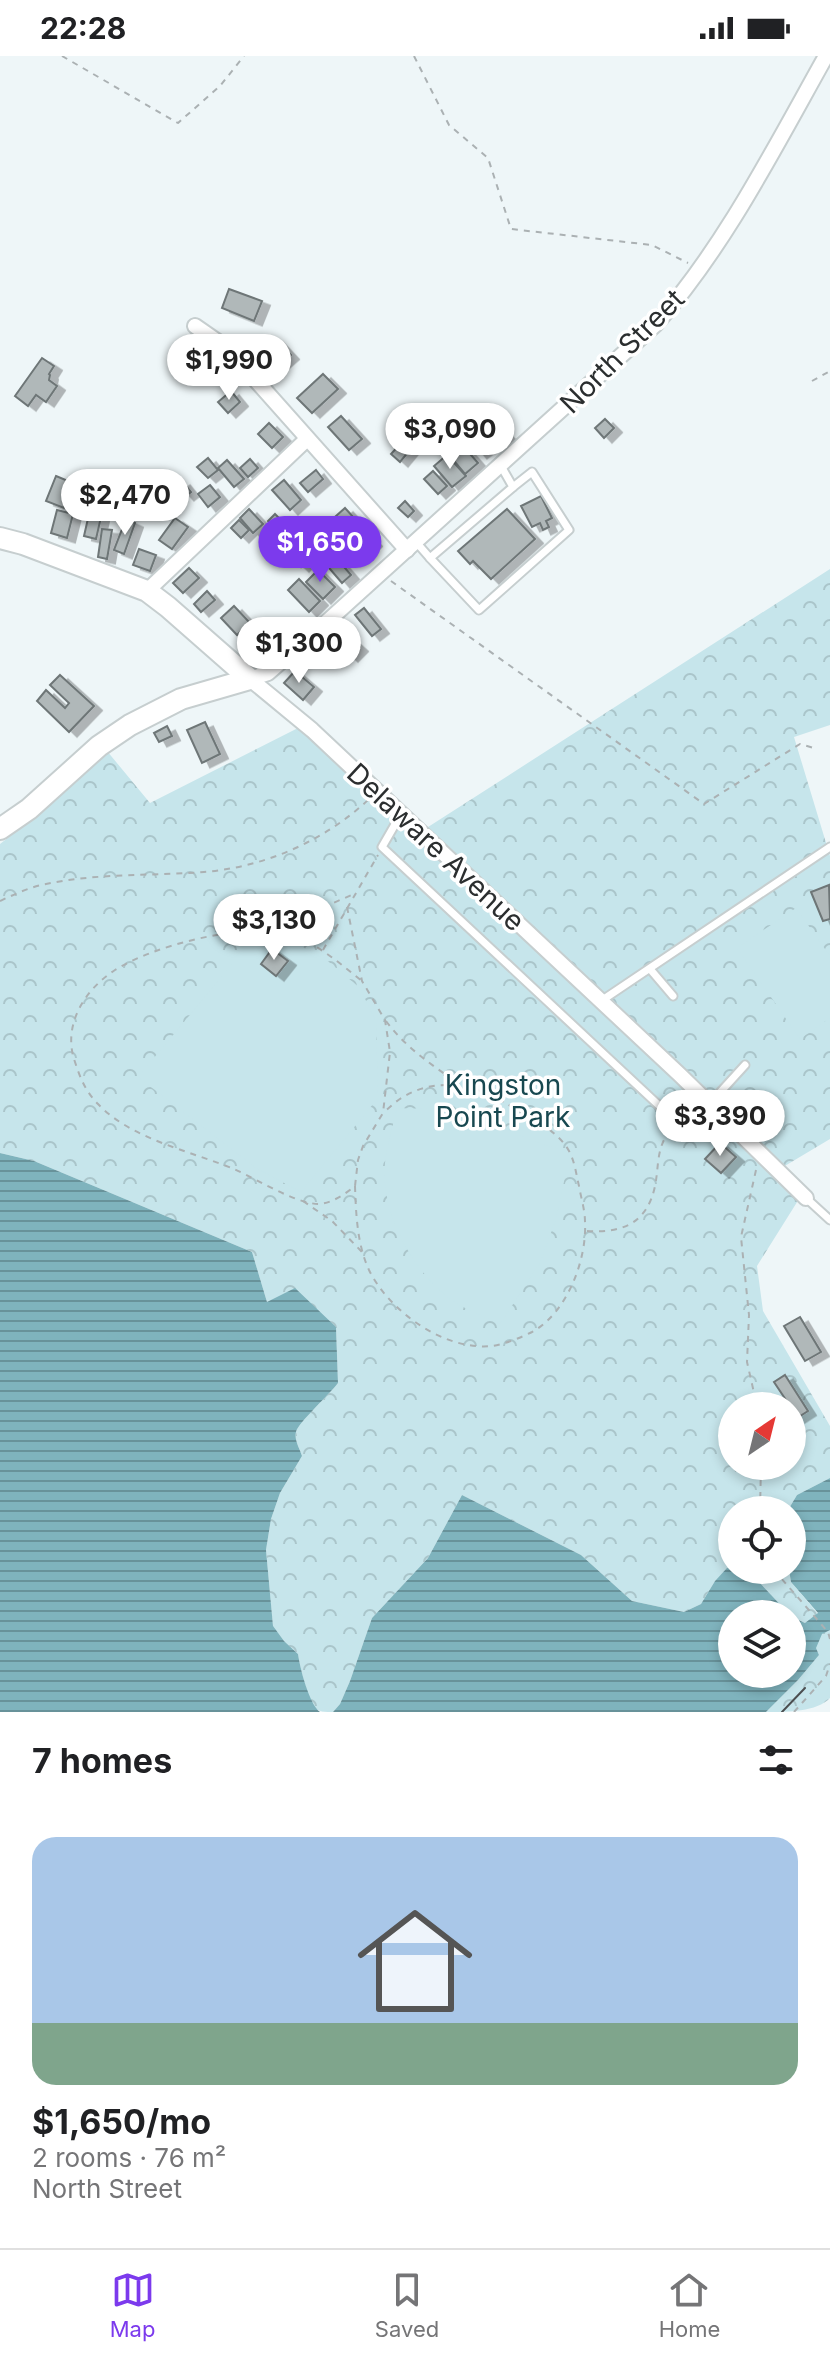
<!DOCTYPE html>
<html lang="en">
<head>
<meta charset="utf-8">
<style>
  :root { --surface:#fff; --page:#f2f2f2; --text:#202124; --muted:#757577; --line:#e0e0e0; --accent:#7c3aed }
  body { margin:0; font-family:Inter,sans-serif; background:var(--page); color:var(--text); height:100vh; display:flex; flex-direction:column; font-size:30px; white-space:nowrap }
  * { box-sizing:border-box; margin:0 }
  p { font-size:26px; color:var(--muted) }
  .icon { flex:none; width:44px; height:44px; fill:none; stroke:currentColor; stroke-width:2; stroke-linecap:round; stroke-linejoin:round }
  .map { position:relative; height:1656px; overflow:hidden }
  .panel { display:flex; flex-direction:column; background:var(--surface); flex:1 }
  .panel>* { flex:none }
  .needle { width:52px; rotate:35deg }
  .controls { position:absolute; left:718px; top:1336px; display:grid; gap:16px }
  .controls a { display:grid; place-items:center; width:88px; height:88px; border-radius:50%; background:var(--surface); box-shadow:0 4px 12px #0003; font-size:40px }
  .price { position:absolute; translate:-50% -68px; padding:0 18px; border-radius:28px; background:#fff; color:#222; font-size:26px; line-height:52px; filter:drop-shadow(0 2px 4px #0008) }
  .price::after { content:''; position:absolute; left:50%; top:48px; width:24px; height:18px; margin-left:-12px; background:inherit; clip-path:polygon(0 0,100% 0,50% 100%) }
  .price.current { background:var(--accent); color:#fff }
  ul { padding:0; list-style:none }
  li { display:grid; align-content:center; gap:16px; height:424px; padding:0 32px }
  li+li { border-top:2px solid var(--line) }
  li span { display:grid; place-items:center; height:248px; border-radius:24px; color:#555 }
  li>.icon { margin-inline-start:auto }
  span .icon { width:144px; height:144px; fill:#fffc; stroke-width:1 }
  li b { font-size:34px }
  h2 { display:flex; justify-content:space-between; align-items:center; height:96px; padding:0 32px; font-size:34px }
  .status { display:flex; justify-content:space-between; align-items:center; height:56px; padding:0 40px; background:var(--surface); direction:ltr }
  .status svg { height:22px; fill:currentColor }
  .menu { display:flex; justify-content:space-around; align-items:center; height:112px; border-top:2px solid var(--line); background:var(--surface); font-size:22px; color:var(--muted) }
  .menu a { display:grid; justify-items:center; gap:4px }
  .menu .current { color:var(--accent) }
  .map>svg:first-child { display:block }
  .park { fill:url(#park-crowns); fill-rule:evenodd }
  .pitch { fill:#c6e5eb }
  .water { fill:url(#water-rules) }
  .building { fill:#b0b8b9; stroke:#6e7677; stroke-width:2; filter:url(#shadow) }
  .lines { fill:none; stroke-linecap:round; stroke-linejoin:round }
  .lane-casing { stroke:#c6cecf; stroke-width:11 }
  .street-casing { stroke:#c6cecf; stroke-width:18 }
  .secondary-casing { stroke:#c6cecf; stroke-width:24 }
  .path { stroke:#abb1b3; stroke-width:2; stroke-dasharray:6 6; stroke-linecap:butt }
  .lane { stroke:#fff; stroke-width:7 }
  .street { stroke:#fff; stroke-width:14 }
  .secondary { stroke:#fff; stroke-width:20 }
  .tram { stroke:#4b4e50; stroke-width:2 }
  .labels { text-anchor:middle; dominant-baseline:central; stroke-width:7; stroke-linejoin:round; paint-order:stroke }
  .street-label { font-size:28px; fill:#2b2e2f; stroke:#fff }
  .park-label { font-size:28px; fill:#184850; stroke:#fff }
</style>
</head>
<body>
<div class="status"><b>22:28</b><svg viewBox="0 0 49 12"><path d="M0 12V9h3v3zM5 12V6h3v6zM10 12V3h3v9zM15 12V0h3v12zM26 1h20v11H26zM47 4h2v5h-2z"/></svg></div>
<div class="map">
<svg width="830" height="1656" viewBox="0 0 830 1656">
  <defs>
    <pattern id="park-crowns" width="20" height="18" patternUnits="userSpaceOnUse" patternTransform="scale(2)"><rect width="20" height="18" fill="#c6e5eb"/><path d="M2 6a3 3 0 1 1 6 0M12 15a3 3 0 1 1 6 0" fill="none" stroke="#aac5ca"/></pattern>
    <pattern id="water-rules" width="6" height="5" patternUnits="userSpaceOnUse" patternTransform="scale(2)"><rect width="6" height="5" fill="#7fb3bd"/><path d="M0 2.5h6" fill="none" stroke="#68929a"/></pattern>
    <filter id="shadow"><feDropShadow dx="8" dy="4.5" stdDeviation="0" flood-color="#0004"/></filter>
  </defs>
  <rect width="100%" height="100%" fill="#eef6f8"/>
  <g class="park">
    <path d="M830,513V669L794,681L830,800V1083L773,1117L799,1143L757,1210L763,1255L830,1370V1422L797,1439L788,1454H732V1513H727L715,1525L701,1548L684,1556L632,1545L581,1499L462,1439L428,1502L372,1562L350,1625L340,1648L333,1656C326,1656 318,1656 314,1651C308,1644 299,1607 298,1598L284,1585L273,1571L266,1494L271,1463L280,1437L302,1400C300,1393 294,1384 296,1376C298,1367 330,1338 338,1327L336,1271L267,1246L252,1196L34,1105L0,1097V788L46,752L107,695L150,747L298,672L414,780ZM732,1350H792V1410H732Z"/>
    <path d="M740,1514H789L791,1526L830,1572V1642C817,1656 787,1656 766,1656L798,1624L819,1599L805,1567L792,1561V1558H789L759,1526Z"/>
  </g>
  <g class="pitch">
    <path d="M796,852L830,900V962L800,983L737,892Z"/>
    <path d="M254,882L296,888L323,901L360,932L376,966L378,1042L301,1136L256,1112L138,1021Z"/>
    <path d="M397,1052C416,1053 436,1052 455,1055C490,1061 521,1084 556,1092L566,1116L556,1163L540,1207L500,1268C482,1260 461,1252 445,1239C410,1210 380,1153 385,1107C387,1089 393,1070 397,1052Z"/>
  </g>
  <g class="water">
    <path d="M0,1097L34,1105L252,1196L267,1246L295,1232L336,1271L338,1327C330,1338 298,1367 296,1376C294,1384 300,1393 302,1400L280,1437L271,1463L266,1494L273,1570L284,1585L298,1598C300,1612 309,1648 320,1656H0Z"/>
    <path d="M830,1422V1574L822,1578L816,1592L819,1599L798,1624L766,1656H333L340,1648L350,1625L372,1562L428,1502L462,1439L581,1499L632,1545L684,1556L701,1548L715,1525L727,1512L741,1514L759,1526L789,1558H732V1618H792V1561L805,1567L818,1557L791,1526L789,1514H792V1454H788L797,1439Z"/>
  </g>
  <g class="building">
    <path d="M229,233L262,245L254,265L222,252Z"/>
    <path d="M275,282L291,299L269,318L254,302Z"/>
    <path d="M210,300L218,309L205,321L196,312Z"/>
    <path d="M42,302L54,310L49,318L50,319L49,324L57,330L46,346L36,339L28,350L15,340Z"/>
    <path d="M323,318L338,333L312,357L297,342Z"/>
    <path d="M231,335L240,346L228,357L218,346Z"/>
    <path d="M341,360L362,383L349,394L328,371Z"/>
    <path d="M489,361L507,379L497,388L480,371Z"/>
    <path d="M605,363L614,372L604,382L595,372Z"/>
    <path d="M269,367L283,381L272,392L258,378Z"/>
    <path d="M451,376L478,407L465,418L439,387Z"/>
    <path d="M482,377L491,389L479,398L469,386Z"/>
    <path d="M401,387L410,394L400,406L391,398Z"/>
    <path d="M447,399L466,420L452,431L434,410Z"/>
    <path d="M208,402L218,414L208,422L197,411Z"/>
    <path d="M250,403L258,412L248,421L240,412Z"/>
    <path d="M227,404L244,423L234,431L218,412Z"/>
    <path d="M316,414L323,423L308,436L300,427Z"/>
    <path d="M433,415L447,430L438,438L424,423Z"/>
    <path d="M56,420L73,427L64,452L46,445Z"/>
    <path d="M284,424L301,444L290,454L272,434Z"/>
    <path d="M182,425L191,436L186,440L176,429Z"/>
    <path d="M210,429L220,441L208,451L198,438Z"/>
    <path d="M541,440L552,462L546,465L549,471L543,474L540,467L532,471L521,450Z"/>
    <path d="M405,445L414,455L408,461L398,452Z"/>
    <path d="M345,452L355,463L337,479L327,468Z"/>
    <path d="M249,453L263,468L253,477L240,462Z"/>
    <path d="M507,453L535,483L491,523L473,505L470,508L458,495Z"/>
    <path d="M57,454L73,458L67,482L51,477Z"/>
    <path d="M89,458L101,461L96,483L84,480Z"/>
    <path d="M275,458L285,468L277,475L268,465Z"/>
    <path d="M175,462L188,471L172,493L159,484Z"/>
    <path d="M126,463L135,467L124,498L114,494Z"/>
    <path d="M239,464L249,474L241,482L231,472Z"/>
    <path d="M359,469L374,486L361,498L345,480Z"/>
    <path d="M102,473L112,474L107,503L98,501Z"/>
    <path d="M308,480L319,491L313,498L301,487Z"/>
    <path d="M301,491L311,500L301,511L291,502Z"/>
    <path d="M139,493L156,499L150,515L133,509Z"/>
    <path d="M333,498L351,519L342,527L324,506Z"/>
    <path d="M189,512L199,522L183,537L173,527Z"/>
    <path d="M318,514L335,531L323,543L306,526Z"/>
    <path d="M299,523L320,545L309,556L288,534Z"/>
    <path d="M207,535L215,544L201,556L194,548Z"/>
    <path d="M234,550L250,567L237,579L221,562Z"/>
    <path d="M364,552L381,573L372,580L355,559Z"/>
    <path d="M266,566L282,584L260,605L243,588Z"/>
    <path d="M341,574L360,591L350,601L332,584Z"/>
    <path d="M295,615L314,631L303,644L284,627Z"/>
    <path d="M60,619L94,650L69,676L37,645L46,634L65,652L69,647L50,629Z"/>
    <path d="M205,666L220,698L202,707L187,674Z"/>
    <path d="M167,670L172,680L159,686L154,677Z"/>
    <path d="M829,829L830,863L823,865L811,836Z"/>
    <path d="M272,893L288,905L276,920L261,908Z"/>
    <path d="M720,1087L736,1101L721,1117L705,1103Z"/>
    <path d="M800,1261L821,1296L805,1305L784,1270Z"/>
    <path d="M785,1319L808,1355L797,1362L792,1350H790L774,1326Z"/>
  </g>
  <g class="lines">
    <g class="lane-casing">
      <g id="lane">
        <path d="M416,486L430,502L513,431L501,410"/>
        <path d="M430,502L479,554L569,474L532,416L513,431"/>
        <path d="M401,758L382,791L682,1071L694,1065L745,1009"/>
        <path d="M650,913L673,940"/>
        <path d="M601,945L830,791"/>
        <path d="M806,1142L830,1164"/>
      </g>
    </g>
    <g class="street-casing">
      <g id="street">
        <path d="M195,270L218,286L237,303L407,494"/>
        <path d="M147,535L307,383"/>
        <path d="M250,623L268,617L330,563L656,268C724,192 776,89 826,0"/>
        <path d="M250,623L312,674L395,752L680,1019L806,1142"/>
      </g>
    </g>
    <g class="secondary-casing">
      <g id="secondary">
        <path d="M0,482L23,488L147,535L168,551L250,623"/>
        <path d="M0,773L29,753L99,690L130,669L181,643L250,623"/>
      </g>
    </g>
    <g class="path">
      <path d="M62,0L178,67L220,30L244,0"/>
      <path d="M414,0L449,69L488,102L511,173L652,189L688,207"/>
      <path d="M812,325L830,315"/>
      <path d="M391,525L704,748L800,688L814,692"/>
      <path d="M0,845C15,838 30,831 46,828C97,817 152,820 204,816C265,811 324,785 368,744"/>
      <path d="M347,851L362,925L385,964L390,996L383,1057L363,1090L358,1104L355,1130C345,1138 331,1148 318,1148C294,1147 257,1123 234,1113C190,1095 131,1083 98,1048C86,1036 80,1022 75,1006C62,970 84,934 115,914C153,890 240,867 285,878C315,885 338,906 362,925"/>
      <path d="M268,875L354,838"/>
      <path d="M323,894L378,799"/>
      <path d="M386,965C406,992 432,1009 459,1028"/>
      <path d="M756,1114L741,1181L749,1259L747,1306L757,1350"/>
      <path d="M355,1130C356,1158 357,1188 369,1214C389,1255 444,1295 492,1290C505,1288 520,1282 532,1276C567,1257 587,1204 585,1166C585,1154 581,1142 579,1130C576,1118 575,1106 569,1095C557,1073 527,1060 507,1048C476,1028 436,1021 403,1041C396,1045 390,1051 384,1056"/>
      <path d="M303,1145L332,1165L362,1196"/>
      <path d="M587,1175C622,1177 647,1168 655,1130C659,1111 656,1091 670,1075"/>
      <path d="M760,1454L761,1410"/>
      <path d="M774,1514L828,1576L830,1583"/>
      <path d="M794,1656L826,1620L830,1608"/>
    </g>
    <use href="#lane" class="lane"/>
    <use href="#street" class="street"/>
    <use href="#secondary" class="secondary"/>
    <path class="tram" d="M782,1656L805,1632"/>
  </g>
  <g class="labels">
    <g class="street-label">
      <text transform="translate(622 295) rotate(-45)">North Street</text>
      <text transform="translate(436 791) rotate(43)">Delaware Avenue</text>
    </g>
    <g class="park-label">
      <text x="503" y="1029">Kingston<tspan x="503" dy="32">Point Park</tspan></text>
    </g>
  </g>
</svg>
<div class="controls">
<a><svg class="needle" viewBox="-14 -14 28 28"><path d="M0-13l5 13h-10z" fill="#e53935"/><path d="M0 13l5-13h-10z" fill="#757577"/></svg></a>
<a><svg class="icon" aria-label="locate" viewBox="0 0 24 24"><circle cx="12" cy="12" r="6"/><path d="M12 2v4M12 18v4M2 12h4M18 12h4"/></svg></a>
<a><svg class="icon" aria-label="layers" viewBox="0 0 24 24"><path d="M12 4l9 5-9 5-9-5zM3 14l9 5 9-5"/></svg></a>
</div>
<b class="price" style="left:229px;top:346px">$1,990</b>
<b class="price" style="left:450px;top:415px">$3,090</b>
<b class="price" style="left:125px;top:481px">$2,470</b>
<b class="price current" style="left:320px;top:528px">$1,650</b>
<b class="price" style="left:299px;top:629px">$1,300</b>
<b class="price" style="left:274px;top:906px">$3,130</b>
<b class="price" style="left:720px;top:1102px">$3,390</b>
</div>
<section class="panel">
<h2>7 homes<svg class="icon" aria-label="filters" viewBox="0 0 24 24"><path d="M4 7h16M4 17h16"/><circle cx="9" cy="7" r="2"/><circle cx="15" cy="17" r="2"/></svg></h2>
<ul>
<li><span style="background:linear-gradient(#a9c7e8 75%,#7fa58c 0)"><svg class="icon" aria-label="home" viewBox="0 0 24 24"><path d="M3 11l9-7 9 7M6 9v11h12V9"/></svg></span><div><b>$1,650/mo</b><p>2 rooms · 76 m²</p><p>North Street</p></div></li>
</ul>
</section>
<nav class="menu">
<a class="current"><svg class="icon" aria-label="map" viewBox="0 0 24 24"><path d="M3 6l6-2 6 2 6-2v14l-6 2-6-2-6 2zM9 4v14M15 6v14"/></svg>Map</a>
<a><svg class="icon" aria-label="saved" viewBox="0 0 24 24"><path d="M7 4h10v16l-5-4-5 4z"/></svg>Saved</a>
<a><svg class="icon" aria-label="home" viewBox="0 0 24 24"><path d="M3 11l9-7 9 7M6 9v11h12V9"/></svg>Home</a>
</nav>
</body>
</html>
